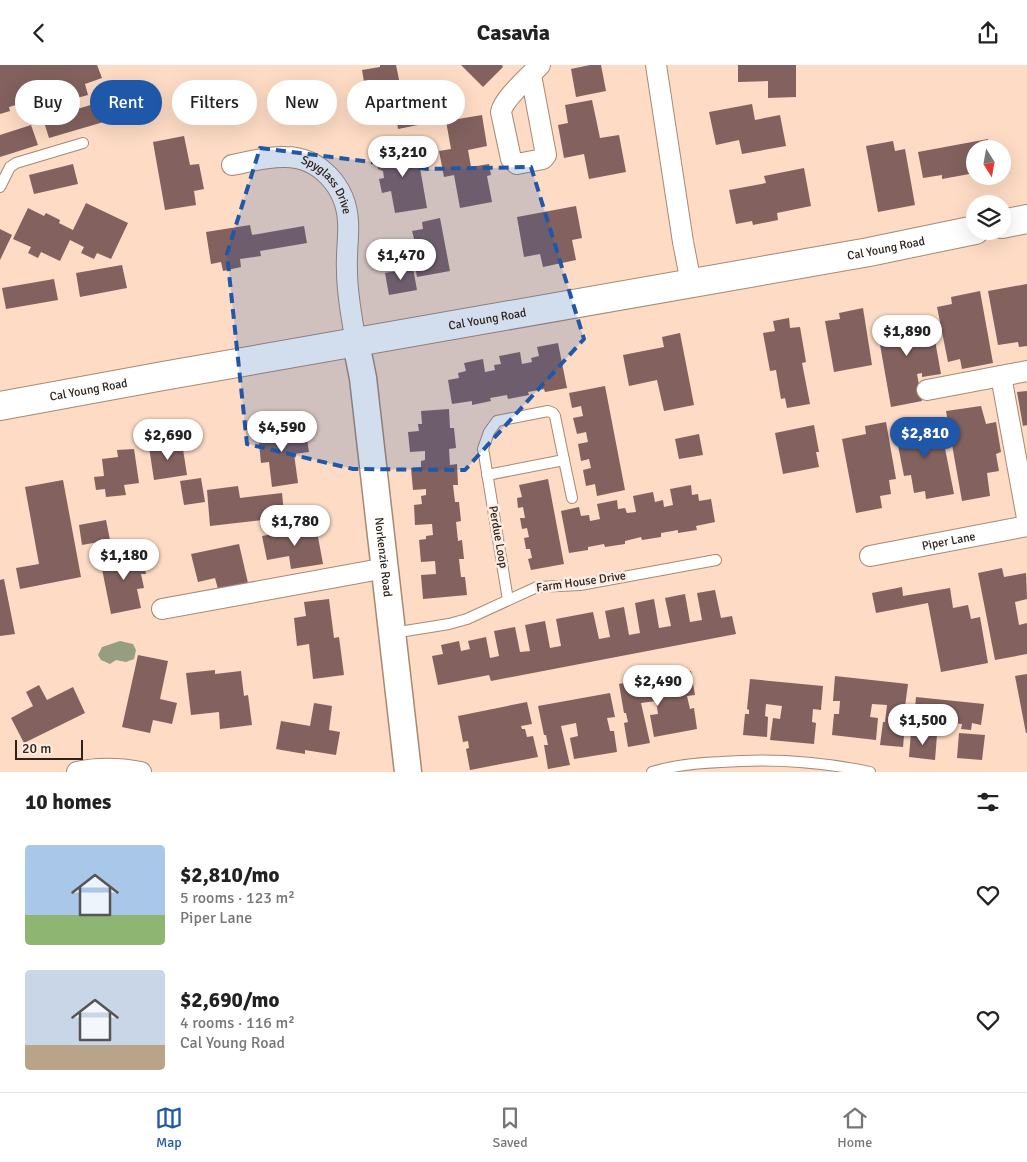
<!DOCTYPE html>
<html lang="en">
<head>
<meta charset="utf-8">
<style>
  :root { --surface:#fff; --page:#f2f2f2; --text:#222; --muted:#767676; --line:#e0e0e0; --accent:#1f57a9 }
  body { margin:0; font-family:Signika,sans-serif; background:var(--page); color:var(--text); height:100vh; display:flex; flex-direction:column; font-size:19px; white-space:nowrap }
  * { box-sizing:border-box; margin:0 }
  p { font-size:16px; color:var(--muted) }
  .icon { flex:none; width:28px; height:28px; fill:none; stroke:currentColor; stroke-width:2; stroke-linecap:round; stroke-linejoin:round }
  .map { position:relative; height:707px; overflow:hidden }
  .sheet { display:flex; flex-direction:column; background:var(--surface); flex:1 }
  .sheet>* { flex:none }
  .banner { position:absolute; left:15px; top:15px; width:500px; height:45px; display:flex; gap:10px }
  .needle { width:32px; rotate:169deg }
  .controls { position:absolute; left:966px; top:75px; display:grid; gap:10px }
  .controls a { display:grid; place-items:center; width:45px; height:45px; border-radius:50%; background:var(--surface); box-shadow:0 5px 20px #0002; font-size:25px }
  .scale { position:absolute; left:15px; bottom:12px; width:68px; box-sizing:border-box; padding-left:5px; border:2px solid #2d2118; border-top:0; font-size:14px; line-height:18px; white-space:nowrap; color:#2d2118; -webkit-text-stroke:4px #fbede4; paint-order:stroke }
  .price { position:absolute; translate:-50% -42px; padding:0 11px; border-radius:18px; background:#fff; color:#222; font-size:16px; line-height:32px; filter:drop-shadow(0 1px 2px #0008) }
  .price::after { content:''; position:absolute; left:50%; top:30px; width:15px; height:11px; margin-left:-8px; background:inherit; clip-path:polygon(0 0,100% 0,50% 100%) }
  .price.current { background:var(--accent); color:#fff }
  ul { padding:0; list-style:none }
  li { display:flex; align-items:center; gap:15px; height:125px; padding:0 25px }
  li span { display:grid; place-items:center; flex:none; width:140px; height:100px; border-radius:5px; color:#555 }
  li>.icon { margin-inline-start:auto }
  span .icon { width:60px; height:60px; fill:#fffc; stroke-width:1 }
  li b { font-size:21px }
  h2 { display:flex; justify-content:space-between; align-items:center; height:60px; padding:0 25px; font-size:21px }
  .pill { padding:0 18px; border-radius:22px; background:var(--surface); box-shadow:0 5px 20px #0002; font-size:18px; line-height:45px }
  .pill.current { background:var(--accent); color:#fff }
  header { display:flex; justify-content:space-between; align-items:center; height:65px; padding:0 25px; background:var(--surface); font-size:22px; font-weight:700 }
  .menu { display:flex; justify-content:space-around; align-items:center; height:70px; border-top:1px solid var(--line); background:var(--surface); font-size:14px; color:var(--muted) }
  .menu a { display:grid; justify-items:center; gap:2px }
  .menu .current { color:var(--accent) }
  .map>svg:first-child { display:block }
  .water { fill:#969e81 }
  .building { fill:#82615e }
  .lines { fill:none; stroke-linecap:round; stroke-linejoin:round }
  .service-casing { stroke:#a78973; stroke-width:12 }
  .minor-casing { stroke:#a78973; stroke-width:22 }
  .tertiary-casing { stroke:#a78973; stroke-width:29 }
  .secondary-casing { stroke:#a78973; stroke-width:30 }
  .service { stroke:#fff; stroke-width:10 }
  .minor { stroke:#fff; stroke-width:20 }
  .tertiary { stroke:#fff; stroke-width:26 }
  .secondary { stroke:#fff; stroke-width:28 }
  .marked { fill:#1f57a9; fill-opacity:0.2; stroke:#1f57a9; stroke-width:4; stroke-dasharray:10 6; stroke-linejoin:round }
  .labels { text-anchor:middle; dominant-baseline:central; stroke-width:5; stroke-linejoin:round; paint-order:stroke }
  .street-label { font-size:12px; fill:#2d2118; stroke:#fbede4 }
</style>
</head>
<body>
<header><svg class="icon" aria-label="back" viewBox="0 0 24 24"><path d="M15 5l-7 7 7 7"/></svg>Casavia<svg class="icon" aria-label="share" viewBox="0 0 24 24"><path d="M12 15V3M7 8l5-5 5 5M5 13v7h14v-7"/></svg></header>
<div class="map">
<svg width="1027" height="707" viewBox="0 0 1027 707">
  <rect width="100%" height="100%" fill="#fddbc4"/>
  <path class="water" d="M120,576L133,579L136,585L134,594L126,597L116,595L110,599L101,595L98,590L102,582Z"/>
  <g class="building">
    <path d="M0,0H97L102,13L85,19L88,30L77,33L74,22L37,34L41,44L30,47L26,37L9,42L10,46L0,49Z"/>
    <path d="M380,0H396L403,34L418,31L423,59L398,64L395,43L369,47L362,5L380,2Z"/>
    <path d="M461,0H502L503,2L483,22Z"/>
    <path d="M590,0H601L606,26L576,32L571,4Z"/>
    <path d="M738,0H796V32L768,33V16L738,17Z"/>
    <path d="M592,35L600,73L619,70L626,107L589,114L584,89L564,93L558,60L568,58L565,40Z"/>
    <path d="M101,37L107,56L49,73L43,54Z"/>
    <path d="M752,39L755,55L780,50L786,81L742,89L739,75L716,80L709,47Z"/>
    <path d="M482,50L487,81L468,85L471,102L489,99L491,110L487,111L492,137L460,143L454,110L444,112L439,86L451,84L446,56Z"/>
    <path d="M31,60L38,80L0,92V70Z"/>
    <path d="M184,71L190,100L199,99L204,124L194,126L196,140L165,145L153,77Z"/>
    <path d="M988,74L990,84H975V108L942,114V110L923,113L918,87Z"/>
    <path d="M893,76L895,86L905,84L915,140L878,147L866,81Z"/>
    <path d="M416,80L427,143L395,148L391,126L382,128L379,114L384,113L383,106L378,104L377,95L382,86Z"/>
    <path d="M73,99L78,119L34,129L29,110Z"/>
    <path d="M804,103L811,141L777,148L778,155L753,160L752,156L736,159L729,125L766,118L764,111Z"/>
    <path d="M86,138L128,158L111,194L97,188L94,194L81,188L84,182L70,175L60,196L41,187L38,193L28,188L31,182L13,174L28,143L44,151L46,148L60,155L59,158L73,165Z"/>
    <path d="M576,141L582,173L572,175L576,195L543,202L540,189L524,192L517,152Z"/>
    <path d="M440,153L450,206L417,212L414,195H410L407,178L415,177L412,166L423,164L422,157Z"/>
    <path d="M250,160L252,170L304,161L307,178L260,186L261,191L240,194L241,202L223,206L221,197L211,199L206,167Z"/>
    <path d="M0,164L12,170L0,195Z"/>
    <path d="M122,200L127,223L80,232L76,208Z"/>
    <path d="M413,203L417,225L389,230L385,208Z"/>
    <path d="M54,214L58,235L6,244L2,223Z"/>
    <path d="M1027,219V281L1019,282L1018,277L998,280L988,226Z"/>
    <path d="M980,226L993,298L962,304L960,294L948,297L937,242L952,239L951,232Z"/>
    <path d="M863,243L872,300L834,307L825,256L840,254L839,248Z"/>
    <path d="M903,252L904,258L931,253L941,309L922,312V308L917,309L922,336L891,342L876,257Z"/>
    <path d="M789,253L790,263L800,262L806,297L802,298L810,339L787,343L785,333L781,334L776,305L770,306L763,268L775,266L773,256Z"/>
    <path d="M680,268L694,340L664,346L657,315L629,321L623,290L664,282L662,272Z"/>
    <path d="M558,278L567,323L545,327L544,324L528,327L529,330L508,334L507,330L490,333L491,336L472,340V336L452,339L448,315L459,313L458,308L466,306L464,298L483,294L485,307L495,305L494,300L501,299L499,291L520,287L522,299L532,297L531,293L539,291L537,282Z"/>
    <path d="M605,321L625,425L597,431L595,419L586,421L583,405L591,403L589,394L581,396L578,379L588,377L586,367L577,369L573,353L583,351L581,341L572,343L569,328Z"/>
    <path d="M1027,326V360L1023,361L1017,327Z"/>
    <path d="M981,341L986,359L996,357L1001,387L996,389L999,406L987,408L990,431L962,436L946,346Z"/>
    <path d="M449,344L450,363H454L456,383L449,384L450,400L457,399L458,420H453L455,437H459L461,456L456,457L458,476L462,475L464,494H459L461,512H465L467,530L423,534L421,510L436,509L435,496L421,497L419,475L426,474V471L433,470L432,459L415,460L414,440L422,439L421,431L426,430V424L413,425L411,403L421,402V396L425,395V386L410,387L408,367L419,366L418,359H422L421,346Z"/>
    <path d="M915,356L916,362L940,358L954,429L926,434L925,426L914,428L911,410L904,411L894,360Z"/>
    <path d="M281,357L283,365L293,364V369L306,367L309,387L294,389L298,418L272,422L269,397L261,398L258,369L267,368L266,359Z"/>
    <path d="M886,357L896,414L889,415L891,429L880,431L882,443L856,448L842,374L866,369L865,361Z"/>
    <path d="M814,360L819,387H816L819,402L783,409L775,368Z"/>
    <path d="M699,369L703,390L679,394L675,374Z"/>
    <path d="M182,378L187,410L154,415L149,382Z"/>
    <path d="M134,384L139,418L124,420L126,430L106,432L105,424L96,425L94,412L104,411L102,394L118,392L117,385Z"/>
    <path d="M201,413L205,437L184,440L180,416Z"/>
    <path d="M548,414L564,499L531,505L528,494L532,493L530,484H526L524,473L529,472L527,463L522,464L520,453H525L523,442L518,443L517,433L522,432L519,420Z"/>
    <path d="M63,415L81,512L20,524L16,503L39,499L25,422Z"/>
    <path d="M691,420L692,430L698,429L699,436L711,434L715,457L696,461L697,465L678,468V465L661,468V472L642,475L641,472L625,476V479L605,482L604,479L588,482V485L569,488L561,446L579,442L581,451L589,450L590,456L600,454L597,439L617,435L618,444L625,443L627,448L636,447L633,431L653,427L655,437L663,435L664,442L673,440L670,424Z"/>
    <path d="M238,421L240,433L282,428L284,448L270,449L271,454L210,461L207,425Z"/>
    <path d="M106,455L110,475L82,480L79,460Z"/>
    <path d="M316,461L323,499L291,504L289,491L267,495L262,471Z"/>
    <path d="M239,479L248,518L218,524L215,513L198,517L191,489Z"/>
    <path d="M141,486L146,509H141L144,523L137,524L141,543L111,549L100,494Z"/>
    <path d="M1002,503L1004,512L1026,508L1027,534L1015,537L1019,560L1027,558V589L995,595L978,508Z"/>
    <path d="M4,514L15,569L0,571V515Z"/>
    <path d="M902,522L903,531L950,523L953,543L968,540L971,554L980,552L988,598L941,607L928,538L876,548L872,528Z"/>
    <path d="M715,525L721,553L732,551L736,569L491,616L489,610L438,620L432,591L443,589L441,580L459,576L461,586L470,584L468,576L486,572L490,593L499,591L494,566L515,562L520,587L530,586L525,560L545,556L550,583L561,581L556,554L593,547L599,574L610,572L605,546L624,542L629,570L640,568L635,538L654,534L659,563L671,561L665,533L685,529L690,557L702,555L697,528Z"/>
    <path d="M329,534L334,573L339,572L344,610L313,614L309,579L297,581L294,553L306,551L304,537Z"/>
    <path d="M138,590L168,596L160,634L177,638L172,659L153,655L150,668L122,662Z"/>
    <path d="M215,605V609L241,606L244,631L248,630L252,660L220,664L219,647L191,650L186,608Z"/>
    <path d="M691,606L695,630L687,631L690,644L694,643L697,664L654,672L650,650L658,649L656,636L641,638L650,678L628,682L624,658L628,657L626,648H624L619,619Z"/>
    <path d="M1027,609V668H1026L1015,611Z"/>
    <path d="M835,611L908,619L904,649L902,648L901,658L905,659L903,682L880,680L883,657H885L887,640L872,639L870,652L878,653L876,675L832,670L834,649H839L840,636H833Z"/>
    <path d="M750,614L823,621L821,645L813,644L812,657L816,658L814,679L770,675L773,653L780,654L782,641L766,639L765,651L768,652L767,672L743,670L745,649H749V645L747,644Z"/>
    <path d="M39,620L47,635L73,622L85,648L24,678L11,653L33,641L26,627Z"/>
    <path d="M610,628L615,652L607,653L610,666H614L617,687L574,694L570,673L578,671L576,658L561,661L570,700L548,704L544,680H548L546,670H544L538,641Z"/>
    <path d="M916,632L984,639L981,660L972,658L971,665L961,664L962,659L936,656L935,662L922,660V655L914,654Z"/>
    <path d="M527,637L532,659L521,661L522,664H525L527,672L533,671L538,692L470,705L466,684L469,683L468,676L463,677L458,651Z"/>
    <path d="M314,638L332,641L329,665L340,667L336,690L305,685V689L276,684L281,656L310,661Z"/>
    <path d="M911,667L937,670L935,695L909,692Z"/>
    <path d="M959,668L985,670L982,695L957,693Z"/>
  </g>
  <g class="lines">
    <g class="service-casing">
      <g id="service">
        <path d="M0,122L10,102L16,98L83,78"/>
        <path d="M564,395L572,433"/>
        <path d="M487,410L564,395L555,351L553,348L548,346L497,356L489,367L483,384L484,389L508,535"/>
        <path d="M393,568L449,559L467,554L537,522L580,520L716,495"/>
        <path d="M652,707C674,700 698,698 721,697C773,693 819,696 870,707"/>
      </g>
    </g>
    <g class="minor-casing">
      <g id="minor">
        <path d="M656,0L683,177L691,218"/>
        <path d="M531,10L546,90L543,94L517,99L511,94L501,47C503,34 530,11 540,0"/>
        <path id="s1" d="M232,100C249,97 268,91 285,92C320,92 346,122 348,156C349,173 346,189 347,206C347,230 352,254 356,278"/>
        <path d="M1001,311L1027,453"/>
        <path d="M927,325L1027,306"/>
        <path id="s2" d="M870,491L1027,461"/>
        <path d="M162,544L386,503"/>
        <path d="M77,707C99,702 119,703 141,707"/>
      </g>
    </g>
    <g class="tertiary-casing">
      <g id="tertiary">
        <path id="s3" d="M356,278L363,313L408,707"/>
      </g>
    </g>
    <g class="secondary-casing">
      <g id="secondary">
        <path d="M1002,159L1027,154"/>
        <path id="s4" d="M0,341L163,311L869,187L975,165"/>
      </g>
    </g>
    <use href="#service" class="service"/>
    <use href="#minor" class="minor"/>
    <use href="#tertiary" class="tertiary"/>
    <use href="#secondary" class="secondary"/>
  </g>
  <path class="marked" d="M260,83L428,104L531,102L584,274L465,405L353,404L247,379L227,189Z"/>
  <g class="labels">
    <g class="street-label">
      <text stroke="none"><textPath href="#s1" startOffset="108">Spyglass Drive</textPath></text>
      <text stroke="none"><textPath href="#s4" startOffset="900">Cal Young Road</textPath></text>
      <text stroke="none"><textPath href="#s4" startOffset="495">Cal Young Road</textPath></text>
      <text stroke="none"><textPath href="#s4" startOffset="90">Cal Young Road</textPath></text>
      <text transform="translate(498 472) rotate(80)">Perdue Loop</text>
      <text stroke="none"><textPath href="#s2" startOffset="80">Piper Lane</textPath></text>
      <text stroke="none"><textPath href="#s3" startOffset="216">Norkenzie Road</textPath></text>
      <text transform="translate(581 517) rotate(-8)">Farm House Drive</text>
    </g>
  </g>
</svg>
<div class="controls">
<a><svg class="needle" viewBox="-14 -14 28 28"><path d="M0-13l5 13h-10z" fill="#e53935"/><path d="M0 13l5-13h-10z" fill="#767676"/></svg></a>
<a><svg class="icon" aria-label="layers" viewBox="0 0 24 24"><path d="M12 4l9 5-9 5-9-5zM3 14l9 5 9-5"/></svg></a>
</div>
<div class="scale">20 m</div>
<b class="price" style="left:403px;top:113px">$3,210</b>
<b class="price" style="left:401px;top:216px">$1,470</b>
<b class="price" style="left:907px;top:292px">$1,890</b>
<b class="price" style="left:282px;top:388px">$4,590</b>
<b class="price current" style="left:925px;top:394px">$2,810</b>
<b class="price" style="left:168px;top:396px">$2,690</b>
<b class="price" style="left:295px;top:482px">$1,780</b>
<b class="price" style="left:124px;top:516px">$1,180</b>
<b class="price" style="left:658px;top:642px">$2,490</b>
<b class="price" style="left:923px;top:681px">$1,500</b>
<div class="banner">
<a class="pill">Buy</a>
<a class="pill current">Rent</a>
<a class="pill">Filters</a>
<a class="pill">New</a>
<a class="pill">Apartment</a>
</div>
</div>
<section class="sheet">
<h2>10 homes<svg class="icon" aria-label="filters" viewBox="0 0 24 24"><path d="M4 7h16M4 17h16"/><circle cx="9" cy="7" r="2"/><circle cx="15" cy="17" r="2"/></svg></h2>
<ul>
<li><span style="background:linear-gradient(#a9c7e8 70%,#8fb573 0)"><svg class="icon" aria-label="home" viewBox="0 0 24 24"><path d="M3 11l9-7 9 7M6 9v11h12V9"/></svg></span><div><b>$2,810/mo</b><p>5 rooms · 123 m²</p><p>Piper Lane</p></div><svg class="icon" aria-label="heart" viewBox="0 0 24 24"><path d="M12 20l-8-8c-3-5 5-10 8-4 3-6 11-1 8 4z"/></svg></li>
<li><span style="background:linear-gradient(#c9d6e8 75%,#b9a48a 0)"><svg class="icon" aria-label="home" viewBox="0 0 24 24"><path d="M3 11l9-7 9 7M6 9v11h12V9"/></svg></span><div><b>$2,690/mo</b><p>4 rooms · 116 m²</p><p>Cal Young Road</p></div><svg class="icon" aria-label="heart" viewBox="0 0 24 24"><path d="M12 20l-8-8c-3-5 5-10 8-4 3-6 11-1 8 4z"/></svg></li>
</ul>
</section>
<nav class="menu">
<a class="current"><svg class="icon" aria-label="map" viewBox="0 0 24 24"><path d="M3 6l6-2 6 2 6-2v14l-6 2-6-2-6 2zM9 4v14M15 6v14"/></svg>Map</a>
<a><svg class="icon" aria-label="saved" viewBox="0 0 24 24"><path d="M7 4h10v16l-5-4-5 4z"/></svg>Saved</a>
<a><svg class="icon" aria-label="home" viewBox="0 0 24 24"><path d="M3 11l9-7 9 7M6 9v11h12V9"/></svg>Home</a>
</nav>
</body>
</html>
